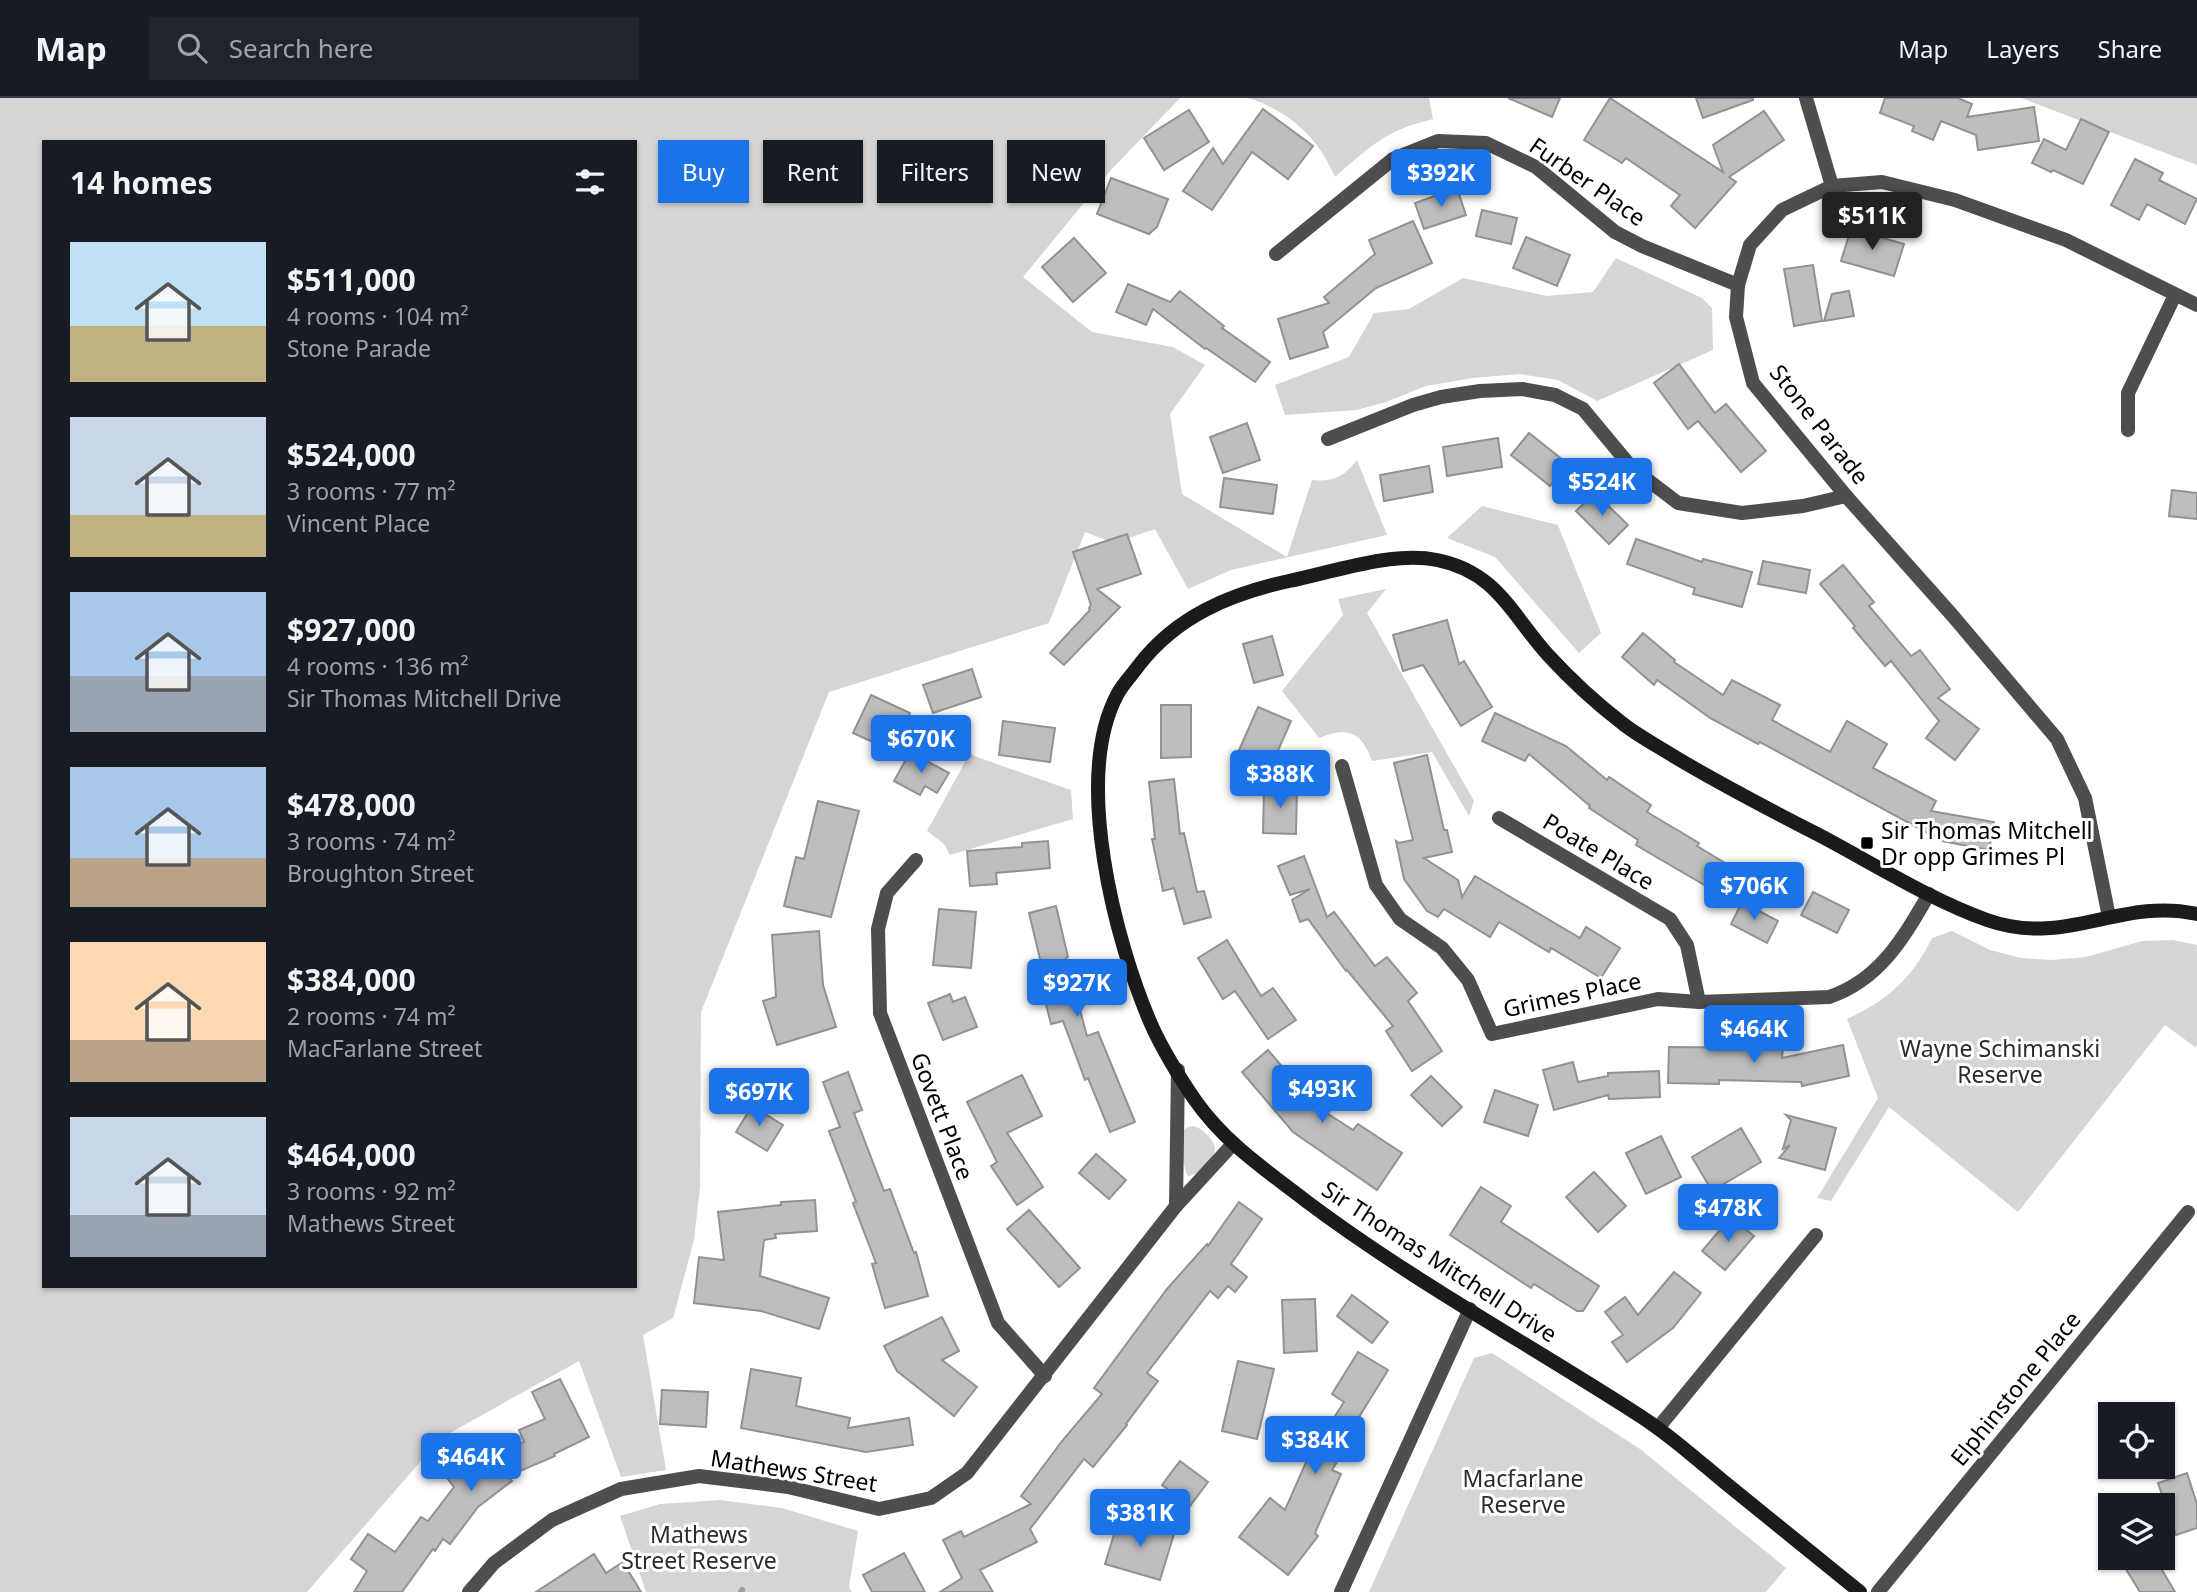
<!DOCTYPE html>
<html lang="en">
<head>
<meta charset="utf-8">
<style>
  :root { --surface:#171b24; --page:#20242c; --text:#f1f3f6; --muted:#9ea1a6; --line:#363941; --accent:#1a73e8 }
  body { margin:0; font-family:"Noto Sans",sans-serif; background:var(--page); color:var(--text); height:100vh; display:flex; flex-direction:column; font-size:26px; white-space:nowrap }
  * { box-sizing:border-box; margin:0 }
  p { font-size:23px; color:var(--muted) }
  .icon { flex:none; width:38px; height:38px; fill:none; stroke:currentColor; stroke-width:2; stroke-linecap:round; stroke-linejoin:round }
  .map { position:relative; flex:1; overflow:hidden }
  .drawer { position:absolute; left:42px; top:42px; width:595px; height:1148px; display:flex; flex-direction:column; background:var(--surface); border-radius:0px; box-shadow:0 2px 5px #0004 }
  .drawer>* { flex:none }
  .guide { position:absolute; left:658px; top:42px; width:665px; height:63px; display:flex; gap:14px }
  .fabs { position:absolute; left:2098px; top:1304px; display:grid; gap:14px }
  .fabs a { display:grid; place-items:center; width:77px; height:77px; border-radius:0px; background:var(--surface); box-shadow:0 2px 5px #0004; font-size:35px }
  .price { position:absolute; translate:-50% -60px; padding:0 16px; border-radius:7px; background:var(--accent); color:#fff; font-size:23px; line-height:46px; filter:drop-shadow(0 2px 4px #0008) }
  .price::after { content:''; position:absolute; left:50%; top:42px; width:21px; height:16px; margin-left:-10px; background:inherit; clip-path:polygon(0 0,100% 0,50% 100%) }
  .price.on { background:#222; color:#fff }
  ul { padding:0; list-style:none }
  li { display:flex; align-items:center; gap:21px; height:175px; padding:0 28px }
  li span { display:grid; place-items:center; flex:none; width:196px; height:140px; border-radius:0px; color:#555 }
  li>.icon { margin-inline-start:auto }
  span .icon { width:84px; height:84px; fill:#fffc; stroke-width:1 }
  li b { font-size:30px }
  h2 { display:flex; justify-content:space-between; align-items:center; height:84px; padding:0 28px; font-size:30px }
  .tag { padding:0 24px; border-radius:0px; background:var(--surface); box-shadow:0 2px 5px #0004; font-size:24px; line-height:63px }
  .tag.on { background:var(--accent); color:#fff }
  header { display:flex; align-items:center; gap:42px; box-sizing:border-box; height:98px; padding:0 35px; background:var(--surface); border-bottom:2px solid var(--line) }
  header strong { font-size:33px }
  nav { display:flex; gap:38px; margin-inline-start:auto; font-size:24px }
  .search { width:490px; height:63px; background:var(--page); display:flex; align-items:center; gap:18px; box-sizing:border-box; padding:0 24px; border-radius:0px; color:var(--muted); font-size:26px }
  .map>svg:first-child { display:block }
  .green { fill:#d5d5d5; fill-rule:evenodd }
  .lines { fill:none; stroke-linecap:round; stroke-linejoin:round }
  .stream { stroke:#9c9c9c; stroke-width:6 }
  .building { fill:#bebebe; stroke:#929292; stroke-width:2 }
  .street { stroke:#4e4e4e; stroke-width:14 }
  .secondary { stroke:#1b1b1b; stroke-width:14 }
  .poi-dot { fill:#000; stroke:#fff; stroke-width:2.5 }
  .labels { text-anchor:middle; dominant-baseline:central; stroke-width:6; stroke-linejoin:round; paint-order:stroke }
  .street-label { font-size:23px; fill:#000; stroke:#fff }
  .poi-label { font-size:23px; fill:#000; stroke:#fff; text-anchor:start }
  .park-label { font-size:23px; fill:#2c2c2c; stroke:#fff }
</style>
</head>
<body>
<header>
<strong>Map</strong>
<div class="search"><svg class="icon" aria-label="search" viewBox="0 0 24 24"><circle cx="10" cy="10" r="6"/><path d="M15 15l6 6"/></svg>Search here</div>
<nav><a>Map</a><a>Layers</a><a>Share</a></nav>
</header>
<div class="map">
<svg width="2197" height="1494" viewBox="0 0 2197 1494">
  <rect width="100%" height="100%" fill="#fff"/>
  <g class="green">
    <path d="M0,0H1180L1111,72L1023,179L1092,234L1173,249L1205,267L1170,316L1182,396L1287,459L1312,382C1333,384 1344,379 1357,362L1387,437L1231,472L1188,491L1155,431L1114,445L1085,434L1049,525L829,594L701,914L700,1089L694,1142L673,1220L643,1237L666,1372L621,1379L579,1263L441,1340L307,1494H0ZM44,44H635V1188H44Z"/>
    <path d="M1248,0H1429L1433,21C1385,32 1370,49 1335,79C1319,40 1288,12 1248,0Z"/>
    <path d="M2021,0H2197V67Z"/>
    <path d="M1616,160L1702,200L1712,210L1713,252L1597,303L1558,282L1520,276L1473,280L1426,288L1386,304L1357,312L1285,317L1275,287L1349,259L1374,215L1409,211L1463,180L1547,198L1593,194Z"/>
    <path d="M1482,408L1558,427L1601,535L1579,555L1495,459L1447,440Z"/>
    <path d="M1386,491L1367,515L1474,703L1469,718L1432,654L1372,663C1362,634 1348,628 1319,640L1282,593L1343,517L1338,501Z"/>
    <path d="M970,655L974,658L1071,692L1073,721L950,757L944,746L927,733Z"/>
    <path d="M1952,833L1990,852L2021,860L2052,862L2086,859L2142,843L2173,842L2197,847V947L2195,949L2165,927L2018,1114L1889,1009L1831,1103L1817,1100L1878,1000L1847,921C1887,903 1913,879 1932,840Z"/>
    <path d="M1193,1028C1201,1029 1215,1042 1215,1051C1214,1062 1198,1078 1188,1078C1183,1071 1181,1044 1183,1035C1185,1029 1188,1029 1193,1028Z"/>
    <path d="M1492,1255L1640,1351L1786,1470L1766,1494H1369L1474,1260Z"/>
    <path d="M720,1402L782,1410L858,1433L849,1489L852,1494H646L620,1418L660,1406Z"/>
  </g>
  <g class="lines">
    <path class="stream" d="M741,1494L742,1492"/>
  </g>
  <g class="building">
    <path d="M1508,0H1560L1552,19Z"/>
    <path d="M1610,0L1723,74L1713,47L1764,13L1784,42L1729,79L1736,84L1695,130L1671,108L1680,97L1626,60L1622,65L1584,42Z"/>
    <path d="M1696,0H1753V2L1703,20Z"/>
    <path d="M1885,0H1958L1972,6L1967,19L2034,9L2039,43L1978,52L1976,37L1941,23L1933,42L1912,33L1914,28L1880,15Z"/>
    <path d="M1263,11L1313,48L1288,81L1252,54L1212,112L1183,93L1213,50L1223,66Z"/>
    <path d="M1189,12L1209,44L1164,72L1144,40Z"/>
    <path d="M2081,21L2109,34L2083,86L2053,72L2051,74L2032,65L2044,41L2066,52Z"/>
    <path d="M2135,61L2163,75L2159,82L2197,101L2185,126L2147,106L2139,122L2111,107Z"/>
    <path d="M1111,80L1168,101L1157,129L1149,136L1097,116Z"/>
    <path d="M1457,90L1466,117L1424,131L1415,105Z"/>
    <path d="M1482,112L1517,120L1511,146L1476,138Z"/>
    <path d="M1413,123L1432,165L1376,190L1323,234L1328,249L1290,261L1278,221L1329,205L1324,199L1375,156L1369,142Z"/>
    <path d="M1851,131L1904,146L1894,178L1841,163Z"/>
    <path d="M1526,139L1570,157L1557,188L1513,170Z"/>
    <path d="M1074,140L1106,175L1073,204L1042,169Z"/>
    <path d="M1813,167L1822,223L1794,228L1784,171Z"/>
    <path d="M1128,186L1170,204L1180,193L1224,228L1222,230L1270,264L1255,284L1206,250L1205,251L1153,211L1146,227L1116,214Z"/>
    <path d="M1849,193L1854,218L1824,223L1832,196Z"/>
    <path d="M1679,266L1715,315L1726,306L1766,353L1741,374L1698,323L1688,331L1654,285Z"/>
    <path d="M1247,325L1260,362L1223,375L1210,339Z"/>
    <path d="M1529,335L1568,366L1550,388L1511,357Z"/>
    <path d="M1498,340L1502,369L1447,378L1443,349Z"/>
    <path d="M1429,368L1433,394L1384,403L1380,377Z"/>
    <path d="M1224,380L1277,387L1273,416L1220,409Z"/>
    <path d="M2172,392L2197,395V421L2169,418Z"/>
    <path d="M1595,395L1628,427L1609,446L1576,413Z"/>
    <path d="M1127,436L1141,476L1097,491L1120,509L1064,567L1050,555L1090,512L1089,510L1091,507L1073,454Z"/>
    <path d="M1636,441L1702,464L1703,461L1752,474L1742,509L1693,496L1695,490L1627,466Z"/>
    <path d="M1763,463L1810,472L1806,495L1758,486Z"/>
    <path d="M1843,467L1874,504L1869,508L1911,558L1920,552L1950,591L1938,600L1979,631L1955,662L1926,640L1939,623L1891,563L1885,568L1853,530L1855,528L1820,486Z"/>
    <path d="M1447,522L1459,566L1464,563L1492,609L1461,628L1423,567L1403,573L1393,537Z"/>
    <path d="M1643,535L1675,562L1674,564L1723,597L1732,582L1780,607L1772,622L1830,654L1847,623L1887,646L1873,670L1936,703L1931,713L1994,724L1989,752L1942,743L1760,644L1758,646L1710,620L1657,582L1654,587L1622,559Z"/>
    <path d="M1272,538L1283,577L1254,585L1243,546Z"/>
    <path d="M972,571L981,599L933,615L923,587Z"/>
    <path d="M871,597L910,615L892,653L853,635Z"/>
    <path d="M1161,607H1191V659L1161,660Z"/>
    <path d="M1258,609L1291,623L1269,673L1236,659Z"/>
    <path d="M1495,615L1566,648L1607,682L1609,679L1651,707L1647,714L1699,745L1697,748L1745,777L1730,802L1636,747L1638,742L1589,710L1590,708L1529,656L1525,663L1482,643Z"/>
    <path d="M1003,623L1055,630L1050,664L999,657Z"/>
    <path d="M910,654L949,675L937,695L925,688L920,697L894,683Z"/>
    <path d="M1427,657L1444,732H1447L1452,754L1424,760L1458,782L1462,799L1475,778L1580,840L1586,829L1620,850L1601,880L1551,850L1549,854L1499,824L1490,839L1444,811L1438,819L1427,813L1404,781L1396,743L1399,745L1413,742L1394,665Z"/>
    <path d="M1174,681L1180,736L1184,735L1197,794L1204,793L1211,819L1184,826L1174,790L1163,793L1152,741H1155L1149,684Z"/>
    <path d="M1264,689L1297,690L1296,736L1263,735Z"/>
    <path d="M818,703L859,713L831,819L784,808L796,759L804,761Z"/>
    <path d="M1048,743L1050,770L996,775L997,786L970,788L967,753L1022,749V745Z"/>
    <path d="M1304,758L1327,819L1334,814L1375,868L1387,859L1417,895L1408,903L1442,953L1412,973L1386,933L1393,928L1347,872L1346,873L1308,821L1300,824L1292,802L1310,791L1290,797L1278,768Z"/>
    <path d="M1813,794L1849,812L1837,835L1801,817Z"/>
    <path d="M1742,804L1778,823L1767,845L1731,826Z"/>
    <path d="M1056,808L1068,859L1066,860L1087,938L1098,934L1135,1024L1110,1034L1088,980L1085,982L1063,923L1051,926L1041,887L1046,886L1029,815Z"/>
    <path d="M939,811L976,814L971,870L933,867Z"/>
    <path d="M819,833L823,887L836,929L777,947L763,903L776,899L772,837Z"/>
    <path d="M1227,842L1261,898L1273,890L1296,922L1268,941L1235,893L1223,901L1198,860Z"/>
    <path d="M950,896L953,904L965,899L977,929L943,942L928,905Z"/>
    <path d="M1843,947L1849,978L1802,988L1801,984L1719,982V986L1668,985L1669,949L1783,950L1782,960Z"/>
    <path d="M1268,952L1302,992L1297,996L1353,1032L1358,1026L1402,1055L1377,1092L1293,1034L1242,974Z"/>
    <path d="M1573,964L1578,984L1608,978V975L1659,973L1660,999L1609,1001L1608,997L1554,1012L1543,972Z"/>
    <path d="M848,974L862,1012L854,1015L884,1093L890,1091L914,1155L916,1154L928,1198L885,1210L872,1166L876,1165L853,1105L856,1104L829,1033L840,1029L823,984Z"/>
    <path d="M754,976L771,986L757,1008L741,997Z"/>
    <path d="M1022,977L1042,1018L1007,1035L1043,1089L1017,1107L991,1068L997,1064L967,1004Z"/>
    <path d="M1431,978L1462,1009L1442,1028L1411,997Z"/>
    <path d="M1495,992L1538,1007L1528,1038L1484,1024Z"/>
    <path d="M752,1008L783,1027L767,1053L736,1034Z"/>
    <path d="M1786,1017L1836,1030L1825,1072L1779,1060L1790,1047L1783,1051L1791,1022Z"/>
    <path d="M1741,1030L1761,1064L1712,1093L1692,1059Z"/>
    <path d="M1661,1038L1681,1079L1646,1096L1626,1055Z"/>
    <path d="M1096,1056L1126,1082L1109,1101L1079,1075Z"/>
    <path d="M1594,1074L1626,1108L1598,1134L1566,1099Z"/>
    <path d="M1481,1089L1511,1108L1501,1124L1599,1188L1583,1213H1577L1534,1186L1531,1190L1450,1137Z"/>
    <path d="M815,1102L817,1133L775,1136L776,1140L764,1142L760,1178L829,1200L819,1231L761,1213L694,1205L699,1159L724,1162L718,1114L781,1107V1104Z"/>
    <path d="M1239,1104L1262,1121L1231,1166L1247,1179L1235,1194L1228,1188L1218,1200L1210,1193L1147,1275L1158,1283L1126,1326L1127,1327L1093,1369L1084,1361L1030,1431L1037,1444L980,1472L993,1494H940L962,1480L943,1442L961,1433L964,1439L1031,1406L1021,1398L1062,1343L1102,1296L1094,1290L1167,1191L1207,1146L1208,1148Z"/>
    <path d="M1029,1112L1080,1170L1059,1189L1007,1131Z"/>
    <path d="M1731,1119L1754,1138L1725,1172L1702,1153Z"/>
    <path d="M1674,1174L1701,1195L1673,1230L1627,1264L1612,1244L1623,1237L1605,1214L1625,1199L1638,1217Z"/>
    <path d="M1352,1197L1388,1224L1372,1245L1337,1218Z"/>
    <path d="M1315,1201L1317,1253L1284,1255L1282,1202Z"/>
    <path d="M942,1219L959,1253L942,1262L977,1289L954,1318L897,1273L884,1248Z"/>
    <path d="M1358,1254L1388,1272L1356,1324L1360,1327L1332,1372L1341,1376L1315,1435L1318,1438L1288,1477L1239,1439L1270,1400L1285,1412L1307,1362L1344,1304L1332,1296Z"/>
    <path d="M1238,1263L1274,1271L1257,1341L1222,1333Z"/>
    <path d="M751,1271L801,1280L796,1308L850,1320L848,1330L909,1320L913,1347L866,1354L741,1330Z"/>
    <path d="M560,1281L589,1339L554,1356L555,1358L508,1378L512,1383L478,1409L450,1446L443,1441L435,1453L433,1451L402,1494H354L367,1473L351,1461L368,1436L395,1454L421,1419L428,1423L454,1389L443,1375L461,1361L471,1373L490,1358L524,1344L519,1332L545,1321L532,1294Z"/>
    <path d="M662,1292L708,1294L706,1329L660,1326Z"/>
    <path d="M1180,1363L1208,1384L1190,1408L1162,1387Z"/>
    <path d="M2187,1375L2197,1406V1430L2176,1437L2158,1385Z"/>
    <path d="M1119,1420L1174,1436L1160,1482L1105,1466Z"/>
    <path d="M904,1455L925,1494H872L863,1477Z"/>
    <path d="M594,1456L606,1475L623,1464L641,1494H536Z"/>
    <path d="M2119,1460H2155L2175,1494H2140Z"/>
  </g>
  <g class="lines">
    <g class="street">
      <path d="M1806,0L1832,88"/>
      <path d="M1276,156L1393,61L1438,43L1486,45L1536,69L1615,134L1642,148L1738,187"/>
      <path d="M2128,332V295L2175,197"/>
      <path d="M1328,341L1413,307L1441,299L1480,293L1522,291L1555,297L1583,311L1632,370L1678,405L1742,415L1803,408L1846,398"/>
      <path d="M1342,668L1376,787L1400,821L1442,850L1468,882L1492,936L1658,901L1699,904L1829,899C1880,882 1904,839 1929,796"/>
      <path d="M1499,720L1670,821L1687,847L1699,904"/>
      <path d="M916,762L887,795L878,831L880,915L998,1225L1045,1278"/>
      <path d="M2109,819L2085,700L2057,641L1952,517L1846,398L1753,285L1736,219L1738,187L1750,147L1782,112L1832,88L1882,84L1955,102L2066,142L2197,207"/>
      <path d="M1176,1108L1178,972"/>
      <path d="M1658,1330L1816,1137"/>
      <path d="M469,1494L494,1465L552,1422L621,1391L699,1378L788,1389L879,1411L931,1400L967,1375L1176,1108L1232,1047"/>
      <path d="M1341,1494L1470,1211"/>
      <path d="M1878,1494L2188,1114"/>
    </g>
    <path class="secondary" d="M1860,1494C1814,1457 1769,1420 1723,1383C1694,1359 1666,1334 1634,1314C1525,1244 1410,1181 1306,1103C1266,1072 1225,1045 1195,1002C1181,982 1161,949 1151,926C1115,843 1073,681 1117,597C1122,587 1132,577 1139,567C1177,518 1230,496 1289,483C1333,474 1392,453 1437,462C1497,474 1511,516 1548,557C1571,582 1596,605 1622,625C1638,638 1658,648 1675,659C1722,687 1770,712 1819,737C1874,766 1929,801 1987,822C2066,850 2120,799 2197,816"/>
  </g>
  <rect class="poi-dot" x="1860" y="738" width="14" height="14" rx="3.5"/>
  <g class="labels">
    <g class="street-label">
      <text transform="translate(1588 83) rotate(35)">Furber Place</text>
      <text transform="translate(1820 326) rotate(52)">Stone Parade</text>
      <text transform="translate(1599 753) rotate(31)">Poate Place</text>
      <text transform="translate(1572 896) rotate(-12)">Grimes Place</text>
      <text transform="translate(943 1018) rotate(69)">Govett Place</text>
      <text transform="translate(1440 1163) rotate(33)">Sir Thomas Mitchell Drive</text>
      <text transform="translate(2015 1290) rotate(-51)">Elphinstone Place</text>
      <text transform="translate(794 1372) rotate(9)">Mathews Street</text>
    </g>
    <g class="poi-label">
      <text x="1881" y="732">Sir Thomas Mitchell<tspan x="1881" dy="26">Dr opp Grimes Pl</tspan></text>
    </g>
    <g class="park-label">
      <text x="2000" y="950">Wayne Schimanski<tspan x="2000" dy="26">Reserve</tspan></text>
      <text x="1523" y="1380">Macfarlane<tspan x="1523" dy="26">Reserve</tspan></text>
      <text x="699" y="1436">Mathews<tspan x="699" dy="26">Street Reserve</tspan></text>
    </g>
  </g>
</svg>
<div class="fabs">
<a><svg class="icon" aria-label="locate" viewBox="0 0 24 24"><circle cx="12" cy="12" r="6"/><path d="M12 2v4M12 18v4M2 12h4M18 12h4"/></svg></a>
<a><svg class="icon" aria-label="layers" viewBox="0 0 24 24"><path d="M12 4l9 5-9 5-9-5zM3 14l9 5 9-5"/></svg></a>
</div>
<b class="price" style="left:1441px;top:111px">$392K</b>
<b class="price on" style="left:1872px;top:154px">$511K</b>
<b class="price" style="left:1602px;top:420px">$524K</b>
<b class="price" style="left:921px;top:677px">$670K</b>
<b class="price" style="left:1280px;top:712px">$388K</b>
<b class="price" style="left:1754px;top:824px">$706K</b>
<b class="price" style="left:1077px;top:921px">$927K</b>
<b class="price" style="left:1754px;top:967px">$464K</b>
<b class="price" style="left:1322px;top:1027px">$493K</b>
<b class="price" style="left:759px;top:1030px">$697K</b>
<b class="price" style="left:1728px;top:1146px">$478K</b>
<b class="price" style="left:1315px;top:1378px">$384K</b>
<b class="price" style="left:471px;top:1395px">$464K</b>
<b class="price" style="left:1140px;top:1451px">$381K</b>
<div class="guide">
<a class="tag on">Buy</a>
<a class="tag">Rent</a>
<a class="tag">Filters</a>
<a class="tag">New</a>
</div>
<section class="drawer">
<h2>14 homes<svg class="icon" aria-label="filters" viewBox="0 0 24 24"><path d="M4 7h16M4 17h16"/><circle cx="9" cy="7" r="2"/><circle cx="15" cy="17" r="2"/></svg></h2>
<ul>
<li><span style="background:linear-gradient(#bfe0f5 60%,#c2b280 0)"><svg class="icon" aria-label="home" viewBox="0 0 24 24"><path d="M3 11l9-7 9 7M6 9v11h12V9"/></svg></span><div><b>$511,000</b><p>4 rooms · 104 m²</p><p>Stone Parade</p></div></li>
<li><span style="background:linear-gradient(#c9d6e8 70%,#c2b280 0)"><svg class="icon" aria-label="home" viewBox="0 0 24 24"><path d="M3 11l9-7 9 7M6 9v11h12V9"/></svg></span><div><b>$524,000</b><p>3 rooms · 77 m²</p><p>Vincent Place</p></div></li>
<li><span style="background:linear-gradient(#a9c7e8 60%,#9aa5b1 0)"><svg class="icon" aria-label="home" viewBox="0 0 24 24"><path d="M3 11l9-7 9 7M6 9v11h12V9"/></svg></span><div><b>$927,000</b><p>4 rooms · 136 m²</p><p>Sir Thomas Mitchell Drive</p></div></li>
<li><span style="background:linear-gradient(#a9c7e8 65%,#b9a48a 0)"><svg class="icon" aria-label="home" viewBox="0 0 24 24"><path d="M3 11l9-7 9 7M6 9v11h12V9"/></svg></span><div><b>$478,000</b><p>3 rooms · 74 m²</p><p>Broughton Street</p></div></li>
<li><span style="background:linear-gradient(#ffd9b3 70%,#b9a48a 0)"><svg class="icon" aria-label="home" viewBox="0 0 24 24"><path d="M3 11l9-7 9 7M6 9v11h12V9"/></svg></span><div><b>$384,000</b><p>2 rooms · 74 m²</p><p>MacFarlane Street</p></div></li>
<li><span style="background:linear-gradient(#c9d6e8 70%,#9aa5b1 0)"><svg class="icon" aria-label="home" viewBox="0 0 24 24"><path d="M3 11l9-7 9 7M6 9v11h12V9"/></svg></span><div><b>$464,000</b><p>3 rooms · 92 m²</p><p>Mathews Street</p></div></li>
</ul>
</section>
</div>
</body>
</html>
